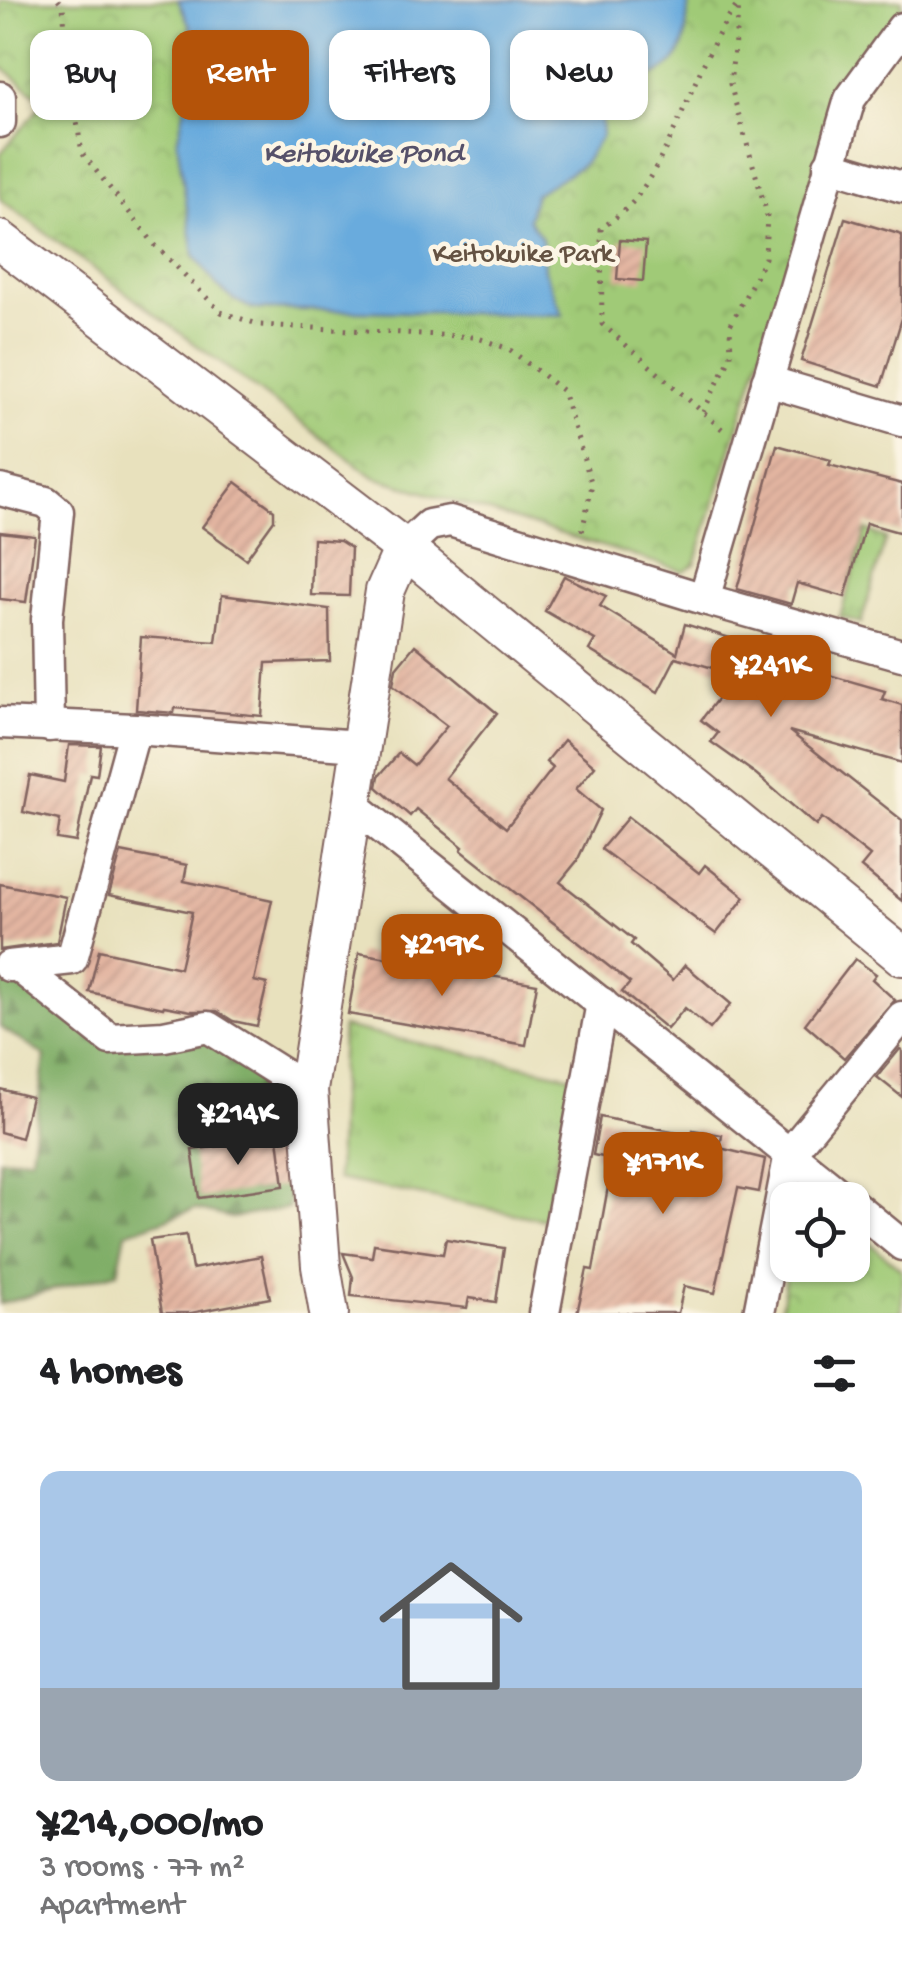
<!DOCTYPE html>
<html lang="en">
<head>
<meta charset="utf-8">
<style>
  :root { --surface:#fff; --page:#f2f2f2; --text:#202124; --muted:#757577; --accent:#b45309 }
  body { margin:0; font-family:"Gochi Hand",sans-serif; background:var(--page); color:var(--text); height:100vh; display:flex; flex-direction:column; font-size:38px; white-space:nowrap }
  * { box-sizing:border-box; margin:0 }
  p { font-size:32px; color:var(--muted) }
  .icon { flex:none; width:55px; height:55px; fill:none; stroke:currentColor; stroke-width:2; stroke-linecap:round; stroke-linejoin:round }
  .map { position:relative; height:1313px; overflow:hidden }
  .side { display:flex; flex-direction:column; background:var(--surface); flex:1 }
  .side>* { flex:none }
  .guide { position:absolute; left:30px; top:30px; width:842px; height:90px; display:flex; gap:20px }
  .fabs { position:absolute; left:770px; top:1182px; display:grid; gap:20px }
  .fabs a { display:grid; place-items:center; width:100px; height:100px; border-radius:20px; background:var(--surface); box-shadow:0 2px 8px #0004; font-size:50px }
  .price { position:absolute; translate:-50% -85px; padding:0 22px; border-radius:20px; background:var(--accent); color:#fff; font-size:32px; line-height:65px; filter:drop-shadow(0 2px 5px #0008) }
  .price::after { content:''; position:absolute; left:50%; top:60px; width:30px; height:22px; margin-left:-15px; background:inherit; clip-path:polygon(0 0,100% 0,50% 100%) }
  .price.current { background:#222; color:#fff }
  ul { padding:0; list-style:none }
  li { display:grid; align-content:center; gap:20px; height:530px; padding:0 40px }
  li span { display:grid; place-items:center; height:310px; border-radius:20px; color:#555 }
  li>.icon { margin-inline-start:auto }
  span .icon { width:180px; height:180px; fill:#fffc; stroke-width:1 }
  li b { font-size:42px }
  h2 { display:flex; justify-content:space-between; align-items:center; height:120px; padding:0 40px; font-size:42px }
  .chip { padding:0 35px; border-radius:20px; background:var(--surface); box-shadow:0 2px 8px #0004; font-size:35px; line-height:90px }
  .chip.current { background:var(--accent); color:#fff }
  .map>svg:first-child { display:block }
  .grass { fill:url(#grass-tufts); stroke:#757451; stroke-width:2.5 }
  .forest { fill:url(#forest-firs); stroke:#65664a; stroke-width:2.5 }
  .park { fill:url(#park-crowns); stroke:#757451; stroke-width:2.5 }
  .water { fill:#69abdd; stroke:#5a6584; stroke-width:2.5 }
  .building { fill:url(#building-hatch) }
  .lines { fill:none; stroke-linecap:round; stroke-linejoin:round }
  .minor-casing { stroke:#81635e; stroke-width:35 }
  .tertiary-casing { stroke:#81635e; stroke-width:42 }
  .path { stroke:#81635e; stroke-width:5; stroke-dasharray:2.5 8; stroke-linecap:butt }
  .minor { stroke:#fff; stroke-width:30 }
  .tertiary { stroke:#fff; stroke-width:38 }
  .labels { text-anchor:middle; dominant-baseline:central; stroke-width:9; stroke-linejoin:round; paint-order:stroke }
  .park-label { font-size:28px; fill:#645242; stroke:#fcf5e5 }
  .water-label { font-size:30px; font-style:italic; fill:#555069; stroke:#fcf5e5 }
</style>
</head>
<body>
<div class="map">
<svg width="902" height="1313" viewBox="0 0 902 1313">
  <defs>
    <pattern id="grass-tufts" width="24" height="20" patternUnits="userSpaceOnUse" patternTransform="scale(2.5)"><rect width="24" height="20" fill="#a0ca77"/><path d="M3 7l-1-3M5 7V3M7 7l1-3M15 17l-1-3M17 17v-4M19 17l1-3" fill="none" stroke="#8bad67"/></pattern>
    <pattern id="forest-firs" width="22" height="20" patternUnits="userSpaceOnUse" patternTransform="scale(2.5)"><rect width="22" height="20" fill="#80ae68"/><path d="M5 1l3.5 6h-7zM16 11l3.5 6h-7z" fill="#6b8d56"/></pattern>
    <pattern id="park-crowns" width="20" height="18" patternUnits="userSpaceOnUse" patternTransform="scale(2.5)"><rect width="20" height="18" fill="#a0ca77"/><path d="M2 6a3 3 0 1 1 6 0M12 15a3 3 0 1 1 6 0" fill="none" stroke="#8bad67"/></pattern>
    <pattern id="building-hatch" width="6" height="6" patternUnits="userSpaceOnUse" patternTransform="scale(2.5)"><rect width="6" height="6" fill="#e3b5a1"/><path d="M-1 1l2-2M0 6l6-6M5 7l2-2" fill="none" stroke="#c49b8b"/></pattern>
  </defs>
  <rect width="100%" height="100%" fill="#fcf5e5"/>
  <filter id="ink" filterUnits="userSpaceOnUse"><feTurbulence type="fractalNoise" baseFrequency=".01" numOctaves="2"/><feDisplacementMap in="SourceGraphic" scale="20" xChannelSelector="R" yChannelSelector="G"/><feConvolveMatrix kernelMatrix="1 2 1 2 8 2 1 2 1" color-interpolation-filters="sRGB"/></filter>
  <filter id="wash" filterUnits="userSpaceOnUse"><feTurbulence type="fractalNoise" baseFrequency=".0048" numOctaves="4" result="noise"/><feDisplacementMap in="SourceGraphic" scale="40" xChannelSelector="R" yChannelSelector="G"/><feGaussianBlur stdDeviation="2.25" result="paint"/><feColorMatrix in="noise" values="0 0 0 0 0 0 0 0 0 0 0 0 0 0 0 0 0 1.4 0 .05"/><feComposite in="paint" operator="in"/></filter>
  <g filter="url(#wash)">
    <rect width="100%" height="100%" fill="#e8e1bd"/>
    <g class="grass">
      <path d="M866,530L886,538L861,623L840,617Z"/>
      <path d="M342,1027L572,1076L546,1220L337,1179Z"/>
    </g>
    <path class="forest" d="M12,971L113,1045L180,1032L240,1054L279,1104L286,1124L289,1208L232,1218L195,1209L126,1233L118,1272L0,1304V1159L31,1157L45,1056L0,1027V976Z"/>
    <g class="park">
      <path d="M0,0H902V30L839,105L695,564L683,571L374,477L0,199V154L44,102L0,65Z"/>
      <path d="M853,1229L902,1270V1313H780L788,1265H852Z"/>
    </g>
    <path class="water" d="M178,0H689C684,48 688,66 633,83V95L601,110L602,136L582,165L535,194L528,219L542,238L544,270L563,315L253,309L234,300L218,287L194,255L177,141L193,73L190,26Z"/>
    <g id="blocks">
      <g class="building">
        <path d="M845,218L902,235V318L881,386L801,361Z"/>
        <path d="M620,240L646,242L643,281L617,279Z"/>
        <path d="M777,445L831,460L829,465L902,484V533L866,523L845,597L797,583L791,604L737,589Z"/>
        <path d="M236,482L274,510V520L246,559L202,527Z"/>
        <path d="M0,532L35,536L26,602L0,599Z"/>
        <path d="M313,539L340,541L351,548L349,596L311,595Z"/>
        <path d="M564,576L606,596L600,606L677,653L685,624L810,663L808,669L885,691L882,699L902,705V763L789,731L902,820V901L861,867L870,856L822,818L816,826L756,774L711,742L718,733L701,720L736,675L676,657L658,692L589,650L595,640L545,611Z"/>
        <path d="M222,595L329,609L330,661L266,663L262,716L175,708L174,713L136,710L141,637L216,642Z"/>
        <path d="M415,645L497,713L445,778L506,828L553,768L546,762L564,740L595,766L576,789L601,810L577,861L560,882L634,940L631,944L673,980L685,965L731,1004L710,1029L685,1008L667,1029L622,992L630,983L461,850L463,847L416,809L410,816L377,787L379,776L399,753L414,765L447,726L393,685L396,668Z"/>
        <path d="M69,745L101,746L97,775L90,774L76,842L57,839L60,820L23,812L30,775L64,782Z"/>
        <path d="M628,817L699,873L705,865L745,897L716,934L601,849Z"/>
        <path d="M121,852L187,865L184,881L272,900L254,981L267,984L257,1026L233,1021L217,1011H191L164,1006L163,1008L89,992L99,950L180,968L192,912L109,895Z"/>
        <path d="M0,884L66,897L57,942L0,950Z"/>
        <path d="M359,953L537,984L526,1045L348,1014Z"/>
        <path d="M855,959L876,974L872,979L895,1000L844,1058L805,1024Z"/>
        <path d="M900,1049L902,1050V1097L877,1077Z"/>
        <path d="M0,1089L31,1097L21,1138L0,1132Z"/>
        <path d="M600,1117L692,1135L693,1130L722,1135L720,1148L765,1159L759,1192L738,1188L715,1293L684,1286L678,1313H577L587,1269L593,1270L613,1159L593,1155Z"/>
        <path d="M278,1138L284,1186L199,1198L192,1150Z"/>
        <path d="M186,1235L192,1269L261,1256L270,1298L191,1313H162L150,1240Z"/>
        <path d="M446,1239L504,1248L496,1302L469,1298L467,1308L351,1296L353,1277L343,1253L372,1257L374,1244L443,1254Z"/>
      </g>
    </g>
  </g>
  <g filter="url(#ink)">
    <use href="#blocks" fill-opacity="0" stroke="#81635e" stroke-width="2.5"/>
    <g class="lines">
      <g class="minor-casing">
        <g id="minor">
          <path d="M0,97V122"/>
          <path d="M829,165L902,187"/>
          <path d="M767,381L902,421"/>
          <path d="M0,490L46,502L58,512L47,619L49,726"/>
          <path d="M404,548L429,525L450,521L704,599L902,655"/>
          <path d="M704,599L850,99L902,28"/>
          <path d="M0,723L135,729L359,746"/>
          <path d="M352,804L847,1200"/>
          <path d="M9,966L72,959L135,729"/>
          <path d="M18,966L110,1039L164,1036L208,1027L308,1090"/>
          <path d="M852,1204L902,1245"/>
          <path d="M544,1313L602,1003"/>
          <path d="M759,1313L790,1153L902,1017"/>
        </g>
      </g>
      <g class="tertiary-casing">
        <g id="tertiary">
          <path d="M0,240L404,548L902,956"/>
          <path d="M329,1313L321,1266L308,1090L385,591L404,548"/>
        </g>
      </g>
      <g class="path">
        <path d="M58,0L63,6L69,73L82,153L156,246L221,312L260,325L475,337L509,349L563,391L592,485L582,532"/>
        <path d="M703,412L731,356L730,326L765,258L767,214L730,84L739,6"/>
        <path d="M722,429L602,324L601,229C612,220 627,210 636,198C681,137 696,58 741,0"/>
      </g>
      <use href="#minor" class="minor"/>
      <use href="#tertiary" class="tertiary"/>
    </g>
  </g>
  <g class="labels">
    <g class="park-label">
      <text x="523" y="255">Keitokuike Park</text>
    </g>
    <g class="water-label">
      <text x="363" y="155">Keitokuike Pond</text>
    </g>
  </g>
</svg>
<div class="fabs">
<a><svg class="icon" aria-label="locate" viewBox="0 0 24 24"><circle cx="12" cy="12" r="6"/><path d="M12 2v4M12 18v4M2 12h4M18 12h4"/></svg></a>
</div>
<b class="price" style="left:771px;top:720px">¥241K</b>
<b class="price" style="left:442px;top:999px">¥219K</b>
<b class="price current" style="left:238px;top:1168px">¥214K</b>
<b class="price" style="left:663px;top:1217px">¥171K</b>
<div class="guide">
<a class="chip">Buy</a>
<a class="chip current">Rent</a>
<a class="chip">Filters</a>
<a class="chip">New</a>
</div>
</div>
<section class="side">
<h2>4 homes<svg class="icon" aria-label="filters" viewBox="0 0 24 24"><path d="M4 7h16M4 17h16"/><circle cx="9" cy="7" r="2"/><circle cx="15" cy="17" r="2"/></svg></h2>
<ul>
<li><span style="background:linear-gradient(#a9c7e8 70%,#9aa5b1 0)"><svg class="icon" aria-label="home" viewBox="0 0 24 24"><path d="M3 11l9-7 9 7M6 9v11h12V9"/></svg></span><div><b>¥214,000/mo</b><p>3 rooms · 77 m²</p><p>Apartment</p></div></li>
</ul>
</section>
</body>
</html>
